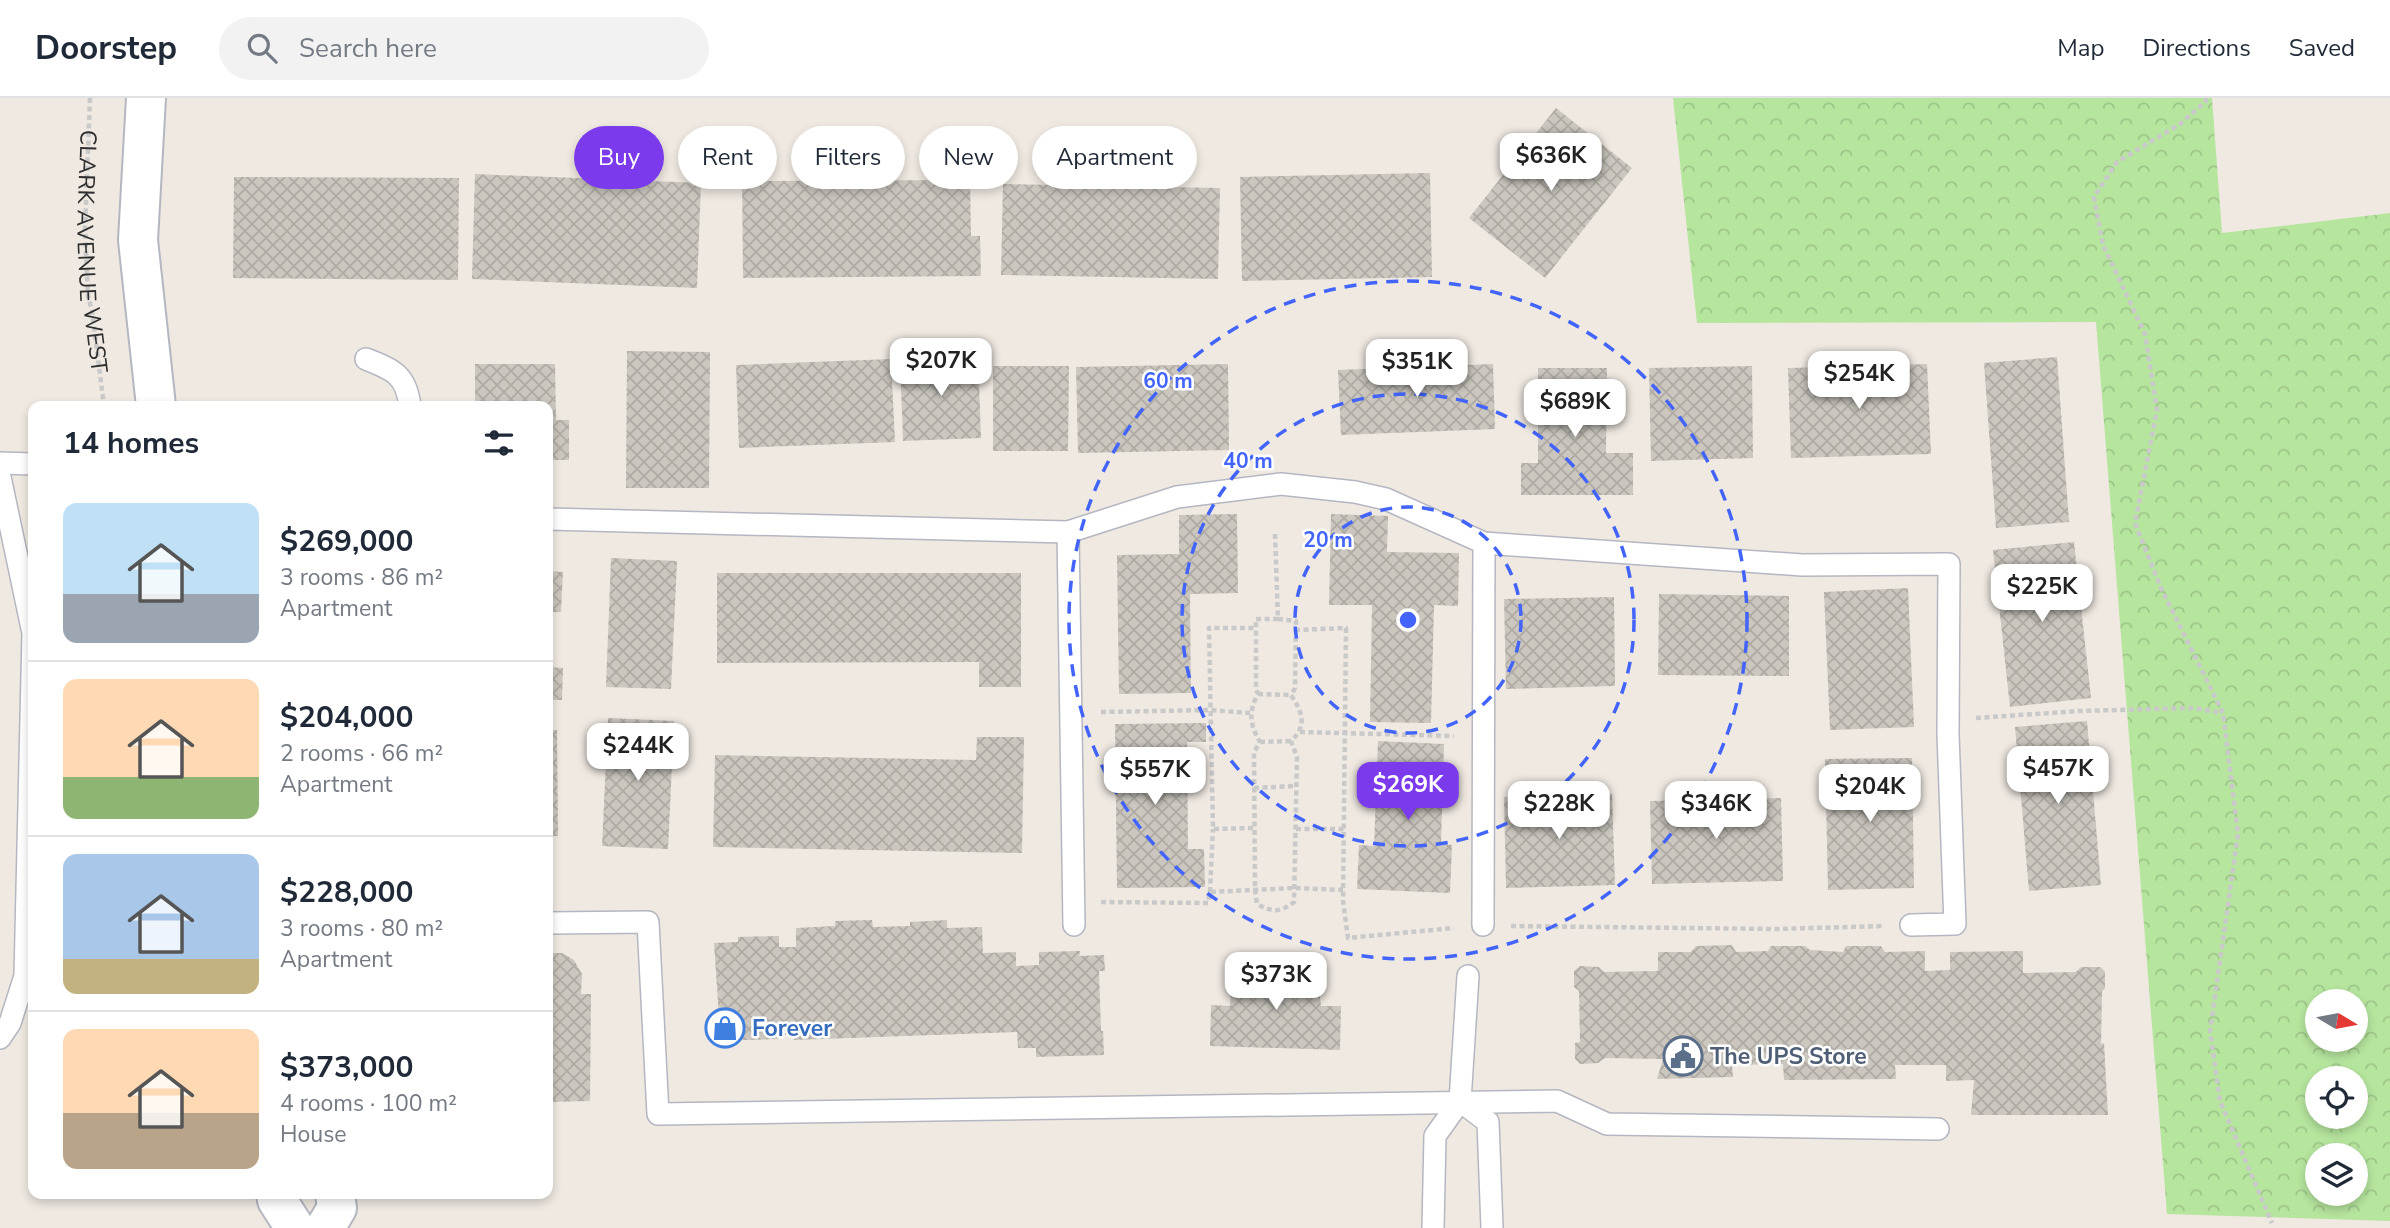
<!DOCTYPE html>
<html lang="en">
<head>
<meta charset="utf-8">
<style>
  :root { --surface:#fff; --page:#f2f2f3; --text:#1f2937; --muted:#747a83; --line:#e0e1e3; --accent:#7c3aed }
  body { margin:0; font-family:"Nunito Sans",sans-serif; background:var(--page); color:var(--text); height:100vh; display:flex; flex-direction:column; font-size:26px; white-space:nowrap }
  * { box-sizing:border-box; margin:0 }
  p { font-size:23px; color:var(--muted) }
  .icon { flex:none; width:38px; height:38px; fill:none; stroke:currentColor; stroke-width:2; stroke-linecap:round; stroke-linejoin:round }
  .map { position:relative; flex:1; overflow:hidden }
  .drawer { position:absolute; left:28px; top:303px; width:525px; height:798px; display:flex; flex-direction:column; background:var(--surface); border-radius:14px; box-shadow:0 4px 10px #0003 }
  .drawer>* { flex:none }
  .top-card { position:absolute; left:574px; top:28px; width:665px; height:63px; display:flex; gap:14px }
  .needle { width:46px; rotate:100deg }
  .tools { position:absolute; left:2305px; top:891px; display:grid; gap:14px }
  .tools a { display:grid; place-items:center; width:63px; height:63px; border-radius:50%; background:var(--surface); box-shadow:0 4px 10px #0003; font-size:35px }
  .price { position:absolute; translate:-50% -60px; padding:0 16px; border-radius:14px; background:#fff; color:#222; font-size:23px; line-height:46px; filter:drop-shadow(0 2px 4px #0008) }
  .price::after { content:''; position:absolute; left:50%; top:42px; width:21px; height:16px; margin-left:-10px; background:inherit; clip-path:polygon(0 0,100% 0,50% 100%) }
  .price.selected { background:var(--accent); color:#fff }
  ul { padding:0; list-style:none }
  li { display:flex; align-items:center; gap:21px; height:175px; padding:0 35px }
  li+li { border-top:2px solid var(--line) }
  li span { display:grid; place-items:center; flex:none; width:196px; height:140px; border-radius:14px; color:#555 }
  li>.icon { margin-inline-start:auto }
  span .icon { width:84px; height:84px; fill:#fffc; stroke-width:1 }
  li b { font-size:30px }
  h2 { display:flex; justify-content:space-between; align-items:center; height:84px; padding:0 35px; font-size:30px }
  .tag { padding:0 24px; border-radius:32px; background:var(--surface); box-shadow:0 4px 10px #0003; font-size:24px; line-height:63px }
  .tag.selected { background:var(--accent); color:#fff }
  header { display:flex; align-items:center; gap:42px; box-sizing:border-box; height:98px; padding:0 35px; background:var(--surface); border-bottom:2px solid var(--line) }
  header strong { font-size:33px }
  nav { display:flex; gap:38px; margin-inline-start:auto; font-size:24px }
  .search { width:490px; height:63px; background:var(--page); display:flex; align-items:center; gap:18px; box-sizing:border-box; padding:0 24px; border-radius:38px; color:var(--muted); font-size:26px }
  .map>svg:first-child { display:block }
  .park { fill:url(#park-crowns); fill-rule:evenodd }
  .building { fill:url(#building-cross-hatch) }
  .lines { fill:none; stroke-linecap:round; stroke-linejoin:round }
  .service-casing { stroke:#b4b7c1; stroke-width:24 }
  .tertiary-casing { stroke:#b4b7c1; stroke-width:42 }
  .path { stroke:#c9c9c9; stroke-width:4.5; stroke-dasharray:5 3.5; stroke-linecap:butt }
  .service { stroke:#fff; stroke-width:21 }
  .tertiary { stroke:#fff; stroke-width:38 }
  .ring { fill:none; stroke:#4264fb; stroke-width:3.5; stroke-dasharray:12 9 }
  .labels { text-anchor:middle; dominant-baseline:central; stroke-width:5; stroke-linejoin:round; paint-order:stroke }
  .street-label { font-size:23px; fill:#2e2e2e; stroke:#fff }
  .shop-label { font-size:23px; font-weight:bold; fill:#366cbe; stroke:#fff; text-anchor:start }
  .service-label { font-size:23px; font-weight:bold; fill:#4e5e75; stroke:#fff; text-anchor:start }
  .centre { fill:#4264fb; stroke:#fff; stroke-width:3.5 }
  .ring-label { font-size:21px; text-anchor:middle; font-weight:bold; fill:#4264fb; stroke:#fff; stroke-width:5; stroke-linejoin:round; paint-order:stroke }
</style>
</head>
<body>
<header>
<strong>Doorstep</strong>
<div class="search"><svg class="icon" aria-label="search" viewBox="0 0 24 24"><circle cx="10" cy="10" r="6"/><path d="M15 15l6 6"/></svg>Search here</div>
<nav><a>Map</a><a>Directions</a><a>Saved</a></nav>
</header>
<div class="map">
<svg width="2390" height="1130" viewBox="0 0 2390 1130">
  <defs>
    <pattern id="park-crowns" width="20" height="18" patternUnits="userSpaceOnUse" patternTransform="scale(1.75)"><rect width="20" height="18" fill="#b6e59e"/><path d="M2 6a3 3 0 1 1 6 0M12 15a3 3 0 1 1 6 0" fill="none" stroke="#9dc588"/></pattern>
    <pattern id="building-cross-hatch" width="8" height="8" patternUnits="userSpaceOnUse" patternTransform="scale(1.75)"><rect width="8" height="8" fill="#cbc7bf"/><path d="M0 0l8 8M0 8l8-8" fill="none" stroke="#afaba4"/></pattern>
  </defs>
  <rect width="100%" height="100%" fill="#efe9e1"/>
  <path class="park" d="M1673,0H2212L2222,135L2390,115V1123L2167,1116L2096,224L1697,225ZM2317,903H2356V942H2317ZM2317,980H2356V1018H2317ZM2317,1057H2356V1096H2317Z"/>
  <g class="building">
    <path d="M1556,10L1632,70L1545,180L1469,120Z"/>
    <path d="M1430,75L1432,179L1242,183L1240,79Z"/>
    <path d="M475,76L701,85L697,190L472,181Z"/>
    <path d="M234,79L459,80L458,182L233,180Z"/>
    <path d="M970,82L971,138H980L981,178L743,180L742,83Z"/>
    <path d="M1003,86L1220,90L1218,181L1001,177Z"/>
    <path d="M627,253L710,254L709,390H626Z"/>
    <path d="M978,257L981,340L903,343L900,261Z"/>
    <path d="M2057,259L2069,424L1996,430L1984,265Z"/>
    <path d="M891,261L895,344L739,350L736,267Z"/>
    <path d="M475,266H555L556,322H569V362H548V308H475Z"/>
    <path d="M1228,266L1229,352L1078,355L1076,269Z"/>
    <path d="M1493,266L1495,331L1341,337L1338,272Z"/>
    <path d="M1927,266L1931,356L1791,360L1788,270Z"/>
    <path d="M993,268H1069L1068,353H993Z"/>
    <path d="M1752,268L1753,360L1651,363L1649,270Z"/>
    <path d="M1538,270H1607L1606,355H1633V397H1521V365H1538Z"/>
    <path d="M1237,416L1238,495L1190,496L1191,595L1119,596L1117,457L1179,456V417Z"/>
    <path d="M1331,416L1388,418L1387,454L1459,455L1458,508L1434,507L1431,625L1370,624L1372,507H1329Z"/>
    <path d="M2074,444L2091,600L2010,609L1993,452Z"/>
    <path d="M611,460L677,463L671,591L606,589Z"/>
    <path d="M548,473L563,474L561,514H548Z"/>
    <path d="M717,475H1021V589H979V564L717,565Z"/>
    <path d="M1908,490L1914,629L1830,632L1824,494Z"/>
    <path d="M1659,496L1789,498V578L1658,577Z"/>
    <path d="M1614,499L1615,588L1506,591L1504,501Z"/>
    <path d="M548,569L563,570L562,602H548Z"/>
    <path d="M608,620L674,623L668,751L602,748Z"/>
    <path d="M2087,623L2101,787L2029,793L2015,629Z"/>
    <path d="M1206,625V644H1187L1188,751H1204L1205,789L1117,790L1115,626Z"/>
    <path d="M548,632H557L558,738H548Z"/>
    <path d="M977,639H1024L1022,755L713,749L715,657L976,662Z"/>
    <path d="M1378,643L1444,646L1441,746L1452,747L1450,795L1357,791L1359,747L1374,748Z"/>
    <path d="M1912,660L1914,790L1828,792L1825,661Z"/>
    <path d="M1612,696L1615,787L1506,790L1504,699Z"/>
    <path d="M1781,700L1783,783L1652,786L1650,703Z"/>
    <path d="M872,822L873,829L910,828V824L947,822V830L982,829L983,855L1016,854V868L1039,867V854L1080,853L1079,858L1104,857L1105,873H1099L1101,933H1103L1104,957L1036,959V950H1018L1017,934L794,942L795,937H779V941L713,943L712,919H719L714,845L738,844V839L779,838V849H796V830L835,828V823Z"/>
    <path d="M1732,847L1736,854L1768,853L1771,848H1805L1810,852L1843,854L1846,848H1881L1885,854L1925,853V873L1950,872V854L2023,853V875L2076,874L2081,869H2100L2105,874V890L2102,893L2101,946L2104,945L2108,1017H1971L1974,982L1946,983V967H1895L1896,981L1784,982L1783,966L1732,967L1733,979L1657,981L1663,961L1605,960L1598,965L1580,966L1575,961V945L1580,944L1579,893L1574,889V873L1580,868L1599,869L1604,874L1658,873V854H1691L1696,848Z"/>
    <path d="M548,855H562L574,862L582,876L581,896H591L590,1003L548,1004Z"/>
    <path d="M1246,868L1303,870V874L1317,875L1321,908H1341L1340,952L1210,948L1211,907L1230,908L1232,874H1246Z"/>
  </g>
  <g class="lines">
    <g class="service-casing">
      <g id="service">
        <path d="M366,261C394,272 406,277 410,308"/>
        <path d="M0,365L33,366"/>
        <path d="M0,379L33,535L25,878L10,925L0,940"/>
        <path d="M548,421L1068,434L1177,399L1281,386L1355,394L1386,401L1484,445L1802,467L1949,466L1948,636L1955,826L1911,827"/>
        <path d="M1068,434L1074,827"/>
        <path d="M548,825L648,824L658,1016L1557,1003L1607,1026L1938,1031"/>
        <path d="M1483,827L1484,445"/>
        <path d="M1460,1003L1488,1024L1492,1130"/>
        <path d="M1433,1130L1435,1038L1460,1003L1468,878"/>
      </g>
    </g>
    <g class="tertiary-casing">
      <g id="tertiary">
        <path d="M146,0L138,142L156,308"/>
        <path d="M276,1096L277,1102L295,1130"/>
        <path d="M325,1130L337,1110L335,1096"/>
      </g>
    </g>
    <g class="path">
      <path id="s1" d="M90,0L85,130L88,198L92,213L104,308"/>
      <path d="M2205,0L2206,3L2180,26L2117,64L2094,99L2103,147L2145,236L2157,312L2135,425L2161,490L2223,615L2238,736L2210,933L2220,1003L2272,1125"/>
      <path d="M1275,436L1278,521L1296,523L1295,590L1291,597C1302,614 1308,627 1291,643L1297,659L1294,804C1280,815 1272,814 1257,806L1255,792L1254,654L1260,644C1250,627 1248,614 1258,596L1256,591V521H1278"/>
      <path d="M1295,532L1346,530L1343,803L1348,840L1454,830"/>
      <path d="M1258,596L1291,597"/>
      <path d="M1101,614L1210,612L1250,615"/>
      <path d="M1976,620L2079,613L2194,610L2222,615"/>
      <path d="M1300,634L1454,638"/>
      <path d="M1260,644L1291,643"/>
      <path d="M1254,690L1295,688"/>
      <path d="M1253,730L1213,731L1209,530H1256"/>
      <path d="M1296,731H1344"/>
      <path d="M1210,794L1213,731"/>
      <path d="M1101,804L1208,805L1210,794L1295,790L1343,792"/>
      <path d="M1511,828L1776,831L1884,828"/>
    </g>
    <use href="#service" class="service"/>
    <use href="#tertiary" class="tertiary"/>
  </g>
  <g class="ring">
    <circle cx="1408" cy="522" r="113"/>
    <circle cx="1408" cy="522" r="226"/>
    <circle cx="1408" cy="522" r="339"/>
  </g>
  <defs>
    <g id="shop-ring" transform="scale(2.0125)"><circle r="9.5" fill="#fff" stroke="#3f7fe0" stroke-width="1.5"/><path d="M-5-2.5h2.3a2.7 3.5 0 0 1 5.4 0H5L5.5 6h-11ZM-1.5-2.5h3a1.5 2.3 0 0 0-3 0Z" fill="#3f7fe0"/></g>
    <g id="civic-ring" transform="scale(2.0125)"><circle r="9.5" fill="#fff" stroke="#5c6f8a" stroke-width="1.5"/><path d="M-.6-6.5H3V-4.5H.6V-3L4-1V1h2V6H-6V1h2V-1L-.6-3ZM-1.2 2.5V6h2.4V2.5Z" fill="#5c6f8a"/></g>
  </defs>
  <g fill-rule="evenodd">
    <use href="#shop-ring" x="725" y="930"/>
    <use href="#civic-ring" x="1683" y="958"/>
  </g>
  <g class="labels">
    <g class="street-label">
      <text stroke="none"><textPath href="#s1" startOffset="154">CLARK AVENUE WEST</textPath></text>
    </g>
    <g class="shop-label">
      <text x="752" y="930">Forever</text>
    </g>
    <g class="service-label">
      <text x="1710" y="958">The UPS Store</text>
    </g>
  </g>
  <circle cx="1408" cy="522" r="10" class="centre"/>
  <g class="ring-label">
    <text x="1168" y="290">60 m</text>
    <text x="1248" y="370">40 m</text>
    <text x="1328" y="449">20 m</text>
  </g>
</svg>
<div class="tools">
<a><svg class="needle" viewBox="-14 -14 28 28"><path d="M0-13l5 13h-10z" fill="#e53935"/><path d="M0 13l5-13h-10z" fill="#747a83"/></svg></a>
<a><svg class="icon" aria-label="locate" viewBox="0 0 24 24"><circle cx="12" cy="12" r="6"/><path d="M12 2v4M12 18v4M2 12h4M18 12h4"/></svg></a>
<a><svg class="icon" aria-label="layers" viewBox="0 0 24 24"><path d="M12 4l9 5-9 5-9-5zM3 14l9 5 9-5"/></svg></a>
</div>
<b class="price" style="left:1551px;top:95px">$636K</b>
<b class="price" style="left:941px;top:300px">$207K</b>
<b class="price" style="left:1417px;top:301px">$351K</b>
<b class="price" style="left:1859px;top:313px">$254K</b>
<b class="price" style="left:1575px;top:341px">$689K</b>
<b class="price" style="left:2042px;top:526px">$225K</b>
<b class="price" style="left:638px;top:685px">$244K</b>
<b class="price" style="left:2058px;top:708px">$457K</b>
<b class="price" style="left:1155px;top:709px">$557K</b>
<b class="price selected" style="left:1408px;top:724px">$269K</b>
<b class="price" style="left:1870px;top:726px">$204K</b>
<b class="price" style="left:1559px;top:743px">$228K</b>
<b class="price" style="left:1716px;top:743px">$346K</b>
<b class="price" style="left:1276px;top:914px">$373K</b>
<div class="top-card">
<a class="tag selected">Buy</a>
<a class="tag">Rent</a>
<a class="tag">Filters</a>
<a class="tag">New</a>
<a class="tag">Apartment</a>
</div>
<section class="drawer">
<h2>14 homes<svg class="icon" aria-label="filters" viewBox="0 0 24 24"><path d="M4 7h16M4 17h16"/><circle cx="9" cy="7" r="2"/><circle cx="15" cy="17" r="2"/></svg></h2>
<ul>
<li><span style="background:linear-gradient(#bfe0f5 65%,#9aa5b1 0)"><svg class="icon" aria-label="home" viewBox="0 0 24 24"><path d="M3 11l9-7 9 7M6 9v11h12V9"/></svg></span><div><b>$269,000</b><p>3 rooms · 86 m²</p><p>Apartment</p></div></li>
<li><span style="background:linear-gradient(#ffd9b3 70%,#8fb573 0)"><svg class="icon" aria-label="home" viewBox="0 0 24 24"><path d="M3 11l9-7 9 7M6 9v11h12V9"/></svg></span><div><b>$204,000</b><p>2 rooms · 66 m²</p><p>Apartment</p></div></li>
<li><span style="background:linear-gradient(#a9c7e8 75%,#c2b280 0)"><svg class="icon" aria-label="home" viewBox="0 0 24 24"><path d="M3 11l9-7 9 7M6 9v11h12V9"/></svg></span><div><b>$228,000</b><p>3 rooms · 80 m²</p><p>Apartment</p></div></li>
<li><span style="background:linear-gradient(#ffd9b3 60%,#b9a48a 0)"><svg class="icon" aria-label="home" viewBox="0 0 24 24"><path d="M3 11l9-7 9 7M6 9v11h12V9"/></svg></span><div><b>$373,000</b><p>4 rooms · 100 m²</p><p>House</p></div></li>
</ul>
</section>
</div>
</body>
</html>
